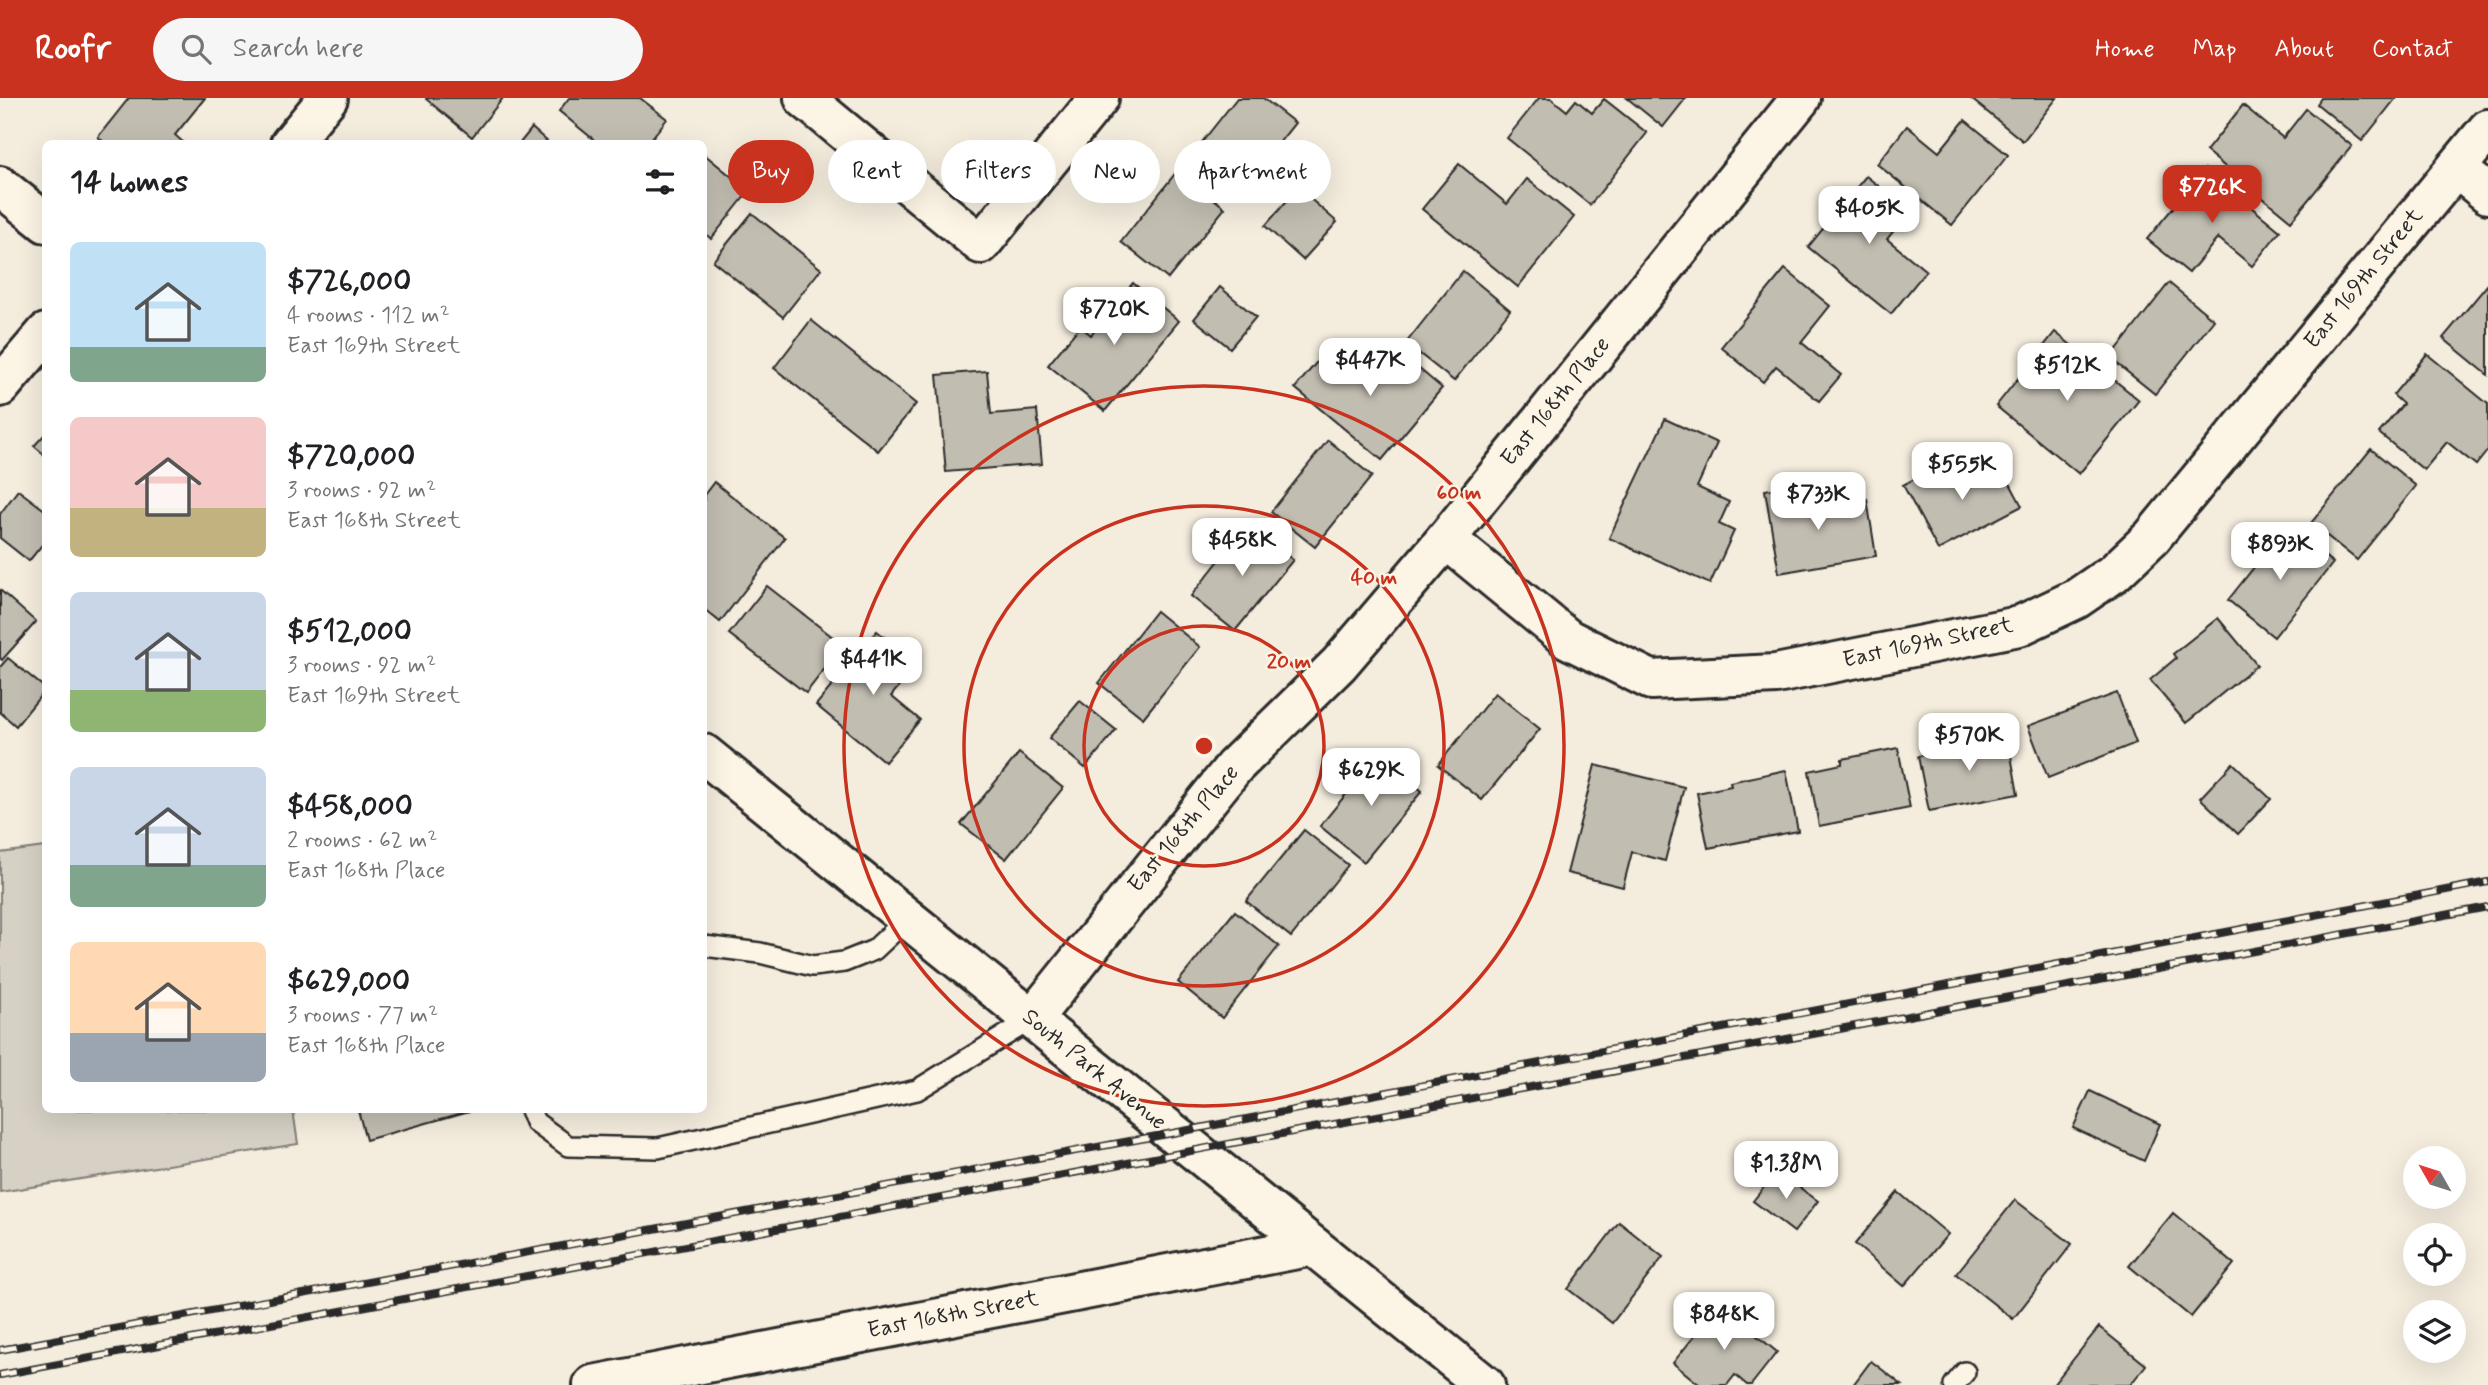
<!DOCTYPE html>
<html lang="en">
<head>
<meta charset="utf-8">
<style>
  :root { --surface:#fff; --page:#f6f6f6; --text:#202124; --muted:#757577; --accent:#c8321e }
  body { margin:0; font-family:Mynerve,sans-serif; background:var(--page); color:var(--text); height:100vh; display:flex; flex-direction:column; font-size:26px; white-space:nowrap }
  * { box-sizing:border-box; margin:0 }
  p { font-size:23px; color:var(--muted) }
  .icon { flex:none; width:38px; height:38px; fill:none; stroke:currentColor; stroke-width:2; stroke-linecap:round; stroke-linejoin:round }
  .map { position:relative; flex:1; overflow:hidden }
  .sheet { position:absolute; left:42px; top:42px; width:665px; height:973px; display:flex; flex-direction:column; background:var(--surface); border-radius:10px; box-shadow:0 7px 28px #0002 }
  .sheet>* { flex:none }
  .guide { position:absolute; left:728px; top:42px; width:665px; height:63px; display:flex; gap:14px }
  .needle { width:46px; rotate:309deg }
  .tools { position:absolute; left:2403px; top:1048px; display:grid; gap:14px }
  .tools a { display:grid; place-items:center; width:63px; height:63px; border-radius:50%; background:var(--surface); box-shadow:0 7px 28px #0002; font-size:35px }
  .price { position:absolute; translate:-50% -60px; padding:0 16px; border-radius:14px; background:#fff; color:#222; font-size:23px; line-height:46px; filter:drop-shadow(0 2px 4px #0008) }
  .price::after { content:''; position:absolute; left:50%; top:42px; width:21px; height:16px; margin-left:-10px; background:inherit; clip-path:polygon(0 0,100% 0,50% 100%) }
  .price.on { background:var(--accent); color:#fff }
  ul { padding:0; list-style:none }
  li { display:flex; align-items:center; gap:21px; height:175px; padding:0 28px }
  li span { display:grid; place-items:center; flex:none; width:196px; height:140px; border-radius:10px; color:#555 }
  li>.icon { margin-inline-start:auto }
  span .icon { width:84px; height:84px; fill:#fffc; stroke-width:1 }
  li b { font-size:30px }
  h2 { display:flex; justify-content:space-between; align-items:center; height:84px; padding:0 28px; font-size:30px }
  .pill { padding:0 24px; border-radius:32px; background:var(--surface); box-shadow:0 7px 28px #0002; font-size:24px; line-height:63px }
  .pill.on { background:var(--accent); color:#fff }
  header { display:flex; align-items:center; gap:42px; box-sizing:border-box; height:98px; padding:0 35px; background:var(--accent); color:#fff }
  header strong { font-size:33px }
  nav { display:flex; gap:38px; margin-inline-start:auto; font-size:24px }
  .search { width:490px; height:63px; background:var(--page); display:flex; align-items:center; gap:18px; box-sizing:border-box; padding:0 24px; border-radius:38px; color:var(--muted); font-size:26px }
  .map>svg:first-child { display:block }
  .green { fill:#d6d1c4; stroke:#807e78; stroke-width:2 }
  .building { fill:#c2bdb1; stroke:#2b2b2b; stroke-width:2 }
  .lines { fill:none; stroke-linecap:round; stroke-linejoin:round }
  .service-casing { stroke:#2b2b2b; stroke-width:24 }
  .minor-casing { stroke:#2b2b2b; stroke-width:44 }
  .tertiary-casing { stroke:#2b2b2b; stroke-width:44 }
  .service { stroke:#fcf5e5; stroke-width:19 }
  .minor { stroke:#fcf5e5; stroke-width:38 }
  .tertiary { stroke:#fcf5e5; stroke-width:38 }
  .rail-casing { stroke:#2b2b2b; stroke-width:8 }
  .rail { stroke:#fcf5e5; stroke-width:5; stroke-dasharray:16; stroke-linecap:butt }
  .ring { fill:none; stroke:#c8321e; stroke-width:3.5 }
  .labels { text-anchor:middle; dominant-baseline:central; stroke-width:5; stroke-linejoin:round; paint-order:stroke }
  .street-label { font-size:23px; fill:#2b2b2b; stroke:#fcf5e5 }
  .centre { fill:#c8321e; stroke:#fcf5e5; stroke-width:3.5 }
  .ring-label { font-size:21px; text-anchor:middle; font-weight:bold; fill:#c8321e; stroke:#fcf5e5; stroke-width:5; stroke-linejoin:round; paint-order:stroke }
</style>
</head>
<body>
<header>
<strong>Roofr</strong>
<div class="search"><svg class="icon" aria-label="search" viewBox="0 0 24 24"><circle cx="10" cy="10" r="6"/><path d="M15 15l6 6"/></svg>Search here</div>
<nav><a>Home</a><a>Map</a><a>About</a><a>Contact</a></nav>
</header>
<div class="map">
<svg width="2488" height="1287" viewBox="0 0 2488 1287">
  <rect width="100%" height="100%" fill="#f4edde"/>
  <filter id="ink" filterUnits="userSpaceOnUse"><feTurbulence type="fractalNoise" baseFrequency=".0143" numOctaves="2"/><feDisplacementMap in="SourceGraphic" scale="14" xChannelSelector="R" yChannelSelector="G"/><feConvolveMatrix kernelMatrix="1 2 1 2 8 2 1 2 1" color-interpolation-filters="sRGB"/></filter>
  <g filter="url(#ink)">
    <path class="green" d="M45,749L46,1012H293L298,1046L0,1094V755Z"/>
    <g class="building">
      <path d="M129,0H205L175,37L185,46H106L98,39Z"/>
      <path d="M427,0H503L472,39L426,1Z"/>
      <path d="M569,0H640L667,21L647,46H599L559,13Z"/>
      <path d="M1237,0H1263L1295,25L1238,96L1191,58Z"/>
      <path d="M1539,0H1551L1567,13L1576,2L1592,15L1604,1L1647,35L1590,107L1507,40Z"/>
      <path d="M1627,0H1686L1663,29Z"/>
      <path d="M1970,0H2057L2023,43Z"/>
      <path d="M2321,0H2396L2362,43L2317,6Z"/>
      <path d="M2243,7L2283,40L2306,11L2352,48L2291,123L2206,53Z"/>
      <path d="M1965,22L2008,57L1952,127L1877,66L1907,28L1939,54Z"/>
      <path d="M532,30L550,46H519Z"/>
      <path d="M704,56L749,93L711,141L704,134Z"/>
      <path d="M1459,66L1507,106L1527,81L1574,119L1518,189L1422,111Z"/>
      <path d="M2205,71L2280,133L2252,168L2218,140L2189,175L2147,141Z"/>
      <path d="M1178,72L1225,110L1168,181L1121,144Z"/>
      <path d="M1866,78L1910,113L1887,141L1926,173L1891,216L1808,149Z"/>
      <path d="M1298,90L1337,124L1303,162L1265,128Z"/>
      <path d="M752,115L821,171L783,219L713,163Z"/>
      <path d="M1785,171L1830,208L1801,244L1841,277L1819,303L1776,268L1763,284L1721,249Z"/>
      <path d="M1463,173L1510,212L1454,283L1406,245Z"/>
      <path d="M1133,185L1179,223L1105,313L1048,267L1080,228L1091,237Z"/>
      <path d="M2169,185L2214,222L2155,296L2110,260Z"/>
      <path d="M2488,186V277L2443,240Z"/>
      <path d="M1220,189L1256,219L1230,250L1194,221Z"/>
      <path d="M811,222L916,306L878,353L774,270Z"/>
      <path d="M2055,234L2139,302L2079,376L1996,308Z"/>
      <path d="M1331,247L1373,282L1398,253L1442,290L1382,362L1295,290Z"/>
      <path d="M2427,256L2488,306V352L2476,367L2447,344L2424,372L2379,335L2403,306L2393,297Z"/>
      <path d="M987,273L991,316L1037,312L1042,366L946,374L937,277Z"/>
      <path d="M1665,321L1717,345L1697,389L1729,404L1719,426L1734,433L1710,486L1609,440Z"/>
      <path d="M46,335V358L34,348Z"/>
      <path d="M1328,342L1372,378L1315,449L1271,414Z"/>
      <path d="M2371,351L2416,388L2357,462L2311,425Z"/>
      <path d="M1997,361L2022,408L1938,452L1903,387L1939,368L1949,386Z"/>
      <path d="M714,384L785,440L720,524L704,511V453L708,447L704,444V397Z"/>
      <path d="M1795,387L1799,413L1867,401L1876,458L1779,475L1765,392Z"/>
      <path d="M18,392L46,413V442L29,463L0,440V416Z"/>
      <path d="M1248,426L1293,462L1235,533L1191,498Z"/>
      <path d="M2287,428L2333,465L2274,539L2228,502Z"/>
      <path d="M767,488L843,547L806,595L729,536Z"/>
      <path d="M0,492L36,524L2,562L0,560Z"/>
      <path d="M1156,513L1200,549L1143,620L1099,585Z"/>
      <path d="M2218,520L2257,567L2186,625L2150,582L2176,560L2173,556Z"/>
      <path d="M877,533L918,566L891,598L920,622L885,664L816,607Z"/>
      <path d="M8,560L46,591L16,628L0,614V569Z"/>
      <path d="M1495,595L1540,631L1482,702L1438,667Z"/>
      <path d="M2117,595L2136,645L2048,680L2028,628Z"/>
      <path d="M1080,603L1116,632L1085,670L1049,640Z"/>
      <path d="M2007,636L2018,696L1929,713L1918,658L1952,651L1950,646Z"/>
      <path d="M1898,650L1910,710L1819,728L1809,673L1842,666V661Z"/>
      <path d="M1019,655L1063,690L1006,761L961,726Z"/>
      <path d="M1378,657L1422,693L1364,764L1320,728Z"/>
      <path d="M2233,665L2271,701L2238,736L2200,700Z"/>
      <path d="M1595,667L1684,689L1665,763L1632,754L1623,789L1567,775Z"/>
      <path d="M1786,672L1798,733L1708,750L1697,695L1731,688L1730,684Z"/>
      <path d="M1304,732L1348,767L1291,839L1246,803Z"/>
      <path d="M1235,813L1279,848L1222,920L1178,884Z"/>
      <path d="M2090,993L2160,1026L2144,1063L2073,1030Z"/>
      <path d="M358,1012H473L366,1042Z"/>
      <path d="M1777,1073L1818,1103L1794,1134L1753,1103Z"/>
      <path d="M1898,1094L1948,1136L1904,1188L1855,1146Z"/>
      <path d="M2015,1102L2072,1146L2013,1221L1956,1176Z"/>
      <path d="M2173,1115L2234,1166L2191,1219L2129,1168Z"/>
      <path d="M1619,1124L1663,1159L1612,1225L1568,1191Z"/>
      <path d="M1719,1207L1777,1254L1751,1287H1747L1735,1277L1727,1287H1700L1673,1265Z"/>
      <path d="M2099,1229L2146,1267L2130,1287H2053Z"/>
      <path d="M1871,1263L1902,1287H1853Z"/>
    </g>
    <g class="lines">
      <g class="service-casing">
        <g id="service">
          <path d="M704,848L760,855L813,868L844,864L874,852L907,821"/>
          <path d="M530,1012L535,1024L568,1048L658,1050L917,992L1032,921"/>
          <path d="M1954,1287L1965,1274"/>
        </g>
      </g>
      <g class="minor-casing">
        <g id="minor">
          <path d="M804,0L981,146L1099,0"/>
          <path d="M290,46L328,0"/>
          <path d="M2456,70L2488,96"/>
          <path d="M0,289L46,235"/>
          <path d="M1446,441L1568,541L1651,582L1776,576L2019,528L2076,501L2114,475L2152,439L2488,31"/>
          <path d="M1032,921L1234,669L1339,566L1446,441L1801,0"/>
          <path d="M593,1287L1313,1148"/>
        </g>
      </g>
      <g class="tertiary-casing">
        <g id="tertiary">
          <path d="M0,88L46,125"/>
          <path d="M704,656L1485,1287"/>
        </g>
      </g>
      <use href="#service" class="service"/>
      <use href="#minor" class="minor"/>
      <use href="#tertiary" class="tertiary"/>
      <g class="rail-casing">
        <g id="rail">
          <path d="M0,1252L1173,1035L2488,784"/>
          <path d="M0,1277L2488,809"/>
        </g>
      </g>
      <use href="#rail" class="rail"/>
    </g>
  </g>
  <g class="ring">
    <circle cx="1204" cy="648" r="120"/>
    <circle cx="1204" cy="648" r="240"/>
    <circle cx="1204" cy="648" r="360"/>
  </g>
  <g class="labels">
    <g class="street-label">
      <text transform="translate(2364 181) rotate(-51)">East 169th Street</text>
      <text transform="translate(1556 304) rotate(-51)">East 168th Place</text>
      <text transform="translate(1928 545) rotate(-12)">East 169th Street</text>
      <text transform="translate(1184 731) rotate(-50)">East 168th Place</text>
      <text transform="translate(1094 972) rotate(39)">South Park Avenue</text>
      <text transform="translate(953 1217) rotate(-11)">East 168th Street</text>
    </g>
  </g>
  <circle cx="1204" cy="648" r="10" class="centre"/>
  <g class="ring-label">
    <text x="1459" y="401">60 m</text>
    <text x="1374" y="486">40 m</text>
    <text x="1289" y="570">20 m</text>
  </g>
</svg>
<div class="tools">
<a><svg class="needle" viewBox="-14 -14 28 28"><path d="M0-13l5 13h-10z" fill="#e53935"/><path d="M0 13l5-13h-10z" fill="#757577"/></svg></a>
<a><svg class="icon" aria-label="locate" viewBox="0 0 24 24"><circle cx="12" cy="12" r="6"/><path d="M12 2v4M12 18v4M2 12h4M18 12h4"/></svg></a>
<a><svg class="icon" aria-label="layers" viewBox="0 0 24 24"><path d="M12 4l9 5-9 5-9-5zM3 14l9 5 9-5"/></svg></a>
</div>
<b class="price on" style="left:2212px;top:127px">$726K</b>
<b class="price" style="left:1869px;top:148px">$405K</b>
<b class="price" style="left:1114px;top:249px">$720K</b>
<b class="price" style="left:1370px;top:300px">$447K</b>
<b class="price" style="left:2067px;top:305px">$512K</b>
<b class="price" style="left:1962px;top:404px">$555K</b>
<b class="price" style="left:1818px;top:434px">$733K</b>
<b class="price" style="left:1242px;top:480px">$458K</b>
<b class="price" style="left:2280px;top:484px">$893K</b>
<b class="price" style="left:873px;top:599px">$441K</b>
<b class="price" style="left:1969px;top:675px">$570K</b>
<b class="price" style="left:1371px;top:710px">$629K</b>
<b class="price" style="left:1786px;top:1103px">$1.38M</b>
<b class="price" style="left:1724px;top:1254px">$848K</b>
<div class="guide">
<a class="pill on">Buy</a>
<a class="pill">Rent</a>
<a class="pill">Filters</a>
<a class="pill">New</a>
<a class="pill">Apartment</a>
</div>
<section class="sheet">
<h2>14 homes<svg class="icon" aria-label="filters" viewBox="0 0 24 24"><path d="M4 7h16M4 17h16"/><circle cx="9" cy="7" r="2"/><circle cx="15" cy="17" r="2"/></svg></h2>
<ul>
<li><span style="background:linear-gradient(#bfe0f5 75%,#7fa58c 0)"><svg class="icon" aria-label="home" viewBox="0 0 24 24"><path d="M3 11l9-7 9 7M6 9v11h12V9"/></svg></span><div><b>$726,000</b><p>4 rooms · 112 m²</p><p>East 169th Street</p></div></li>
<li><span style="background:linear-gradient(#f6c9c9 65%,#c2b280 0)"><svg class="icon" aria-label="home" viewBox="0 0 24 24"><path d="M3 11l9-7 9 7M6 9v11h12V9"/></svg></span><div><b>$720,000</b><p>3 rooms · 92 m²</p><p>East 168th Street</p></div></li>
<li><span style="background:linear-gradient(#c9d6e8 70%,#8fb573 0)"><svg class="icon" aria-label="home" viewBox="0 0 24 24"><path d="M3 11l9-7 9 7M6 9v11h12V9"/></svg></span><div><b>$512,000</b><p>3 rooms · 92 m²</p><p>East 169th Street</p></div></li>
<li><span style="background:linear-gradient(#c9d6e8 70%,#7fa58c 0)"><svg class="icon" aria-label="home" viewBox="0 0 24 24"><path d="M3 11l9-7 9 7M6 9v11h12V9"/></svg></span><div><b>$458,000</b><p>2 rooms · 62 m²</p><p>East 168th Place</p></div></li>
<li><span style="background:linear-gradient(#ffd9b3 65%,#9aa5b1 0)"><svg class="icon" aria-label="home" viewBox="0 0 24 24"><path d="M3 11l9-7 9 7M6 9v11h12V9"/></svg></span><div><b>$629,000</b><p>3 rooms · 77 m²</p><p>East 168th Place</p></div></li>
</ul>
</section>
</div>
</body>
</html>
